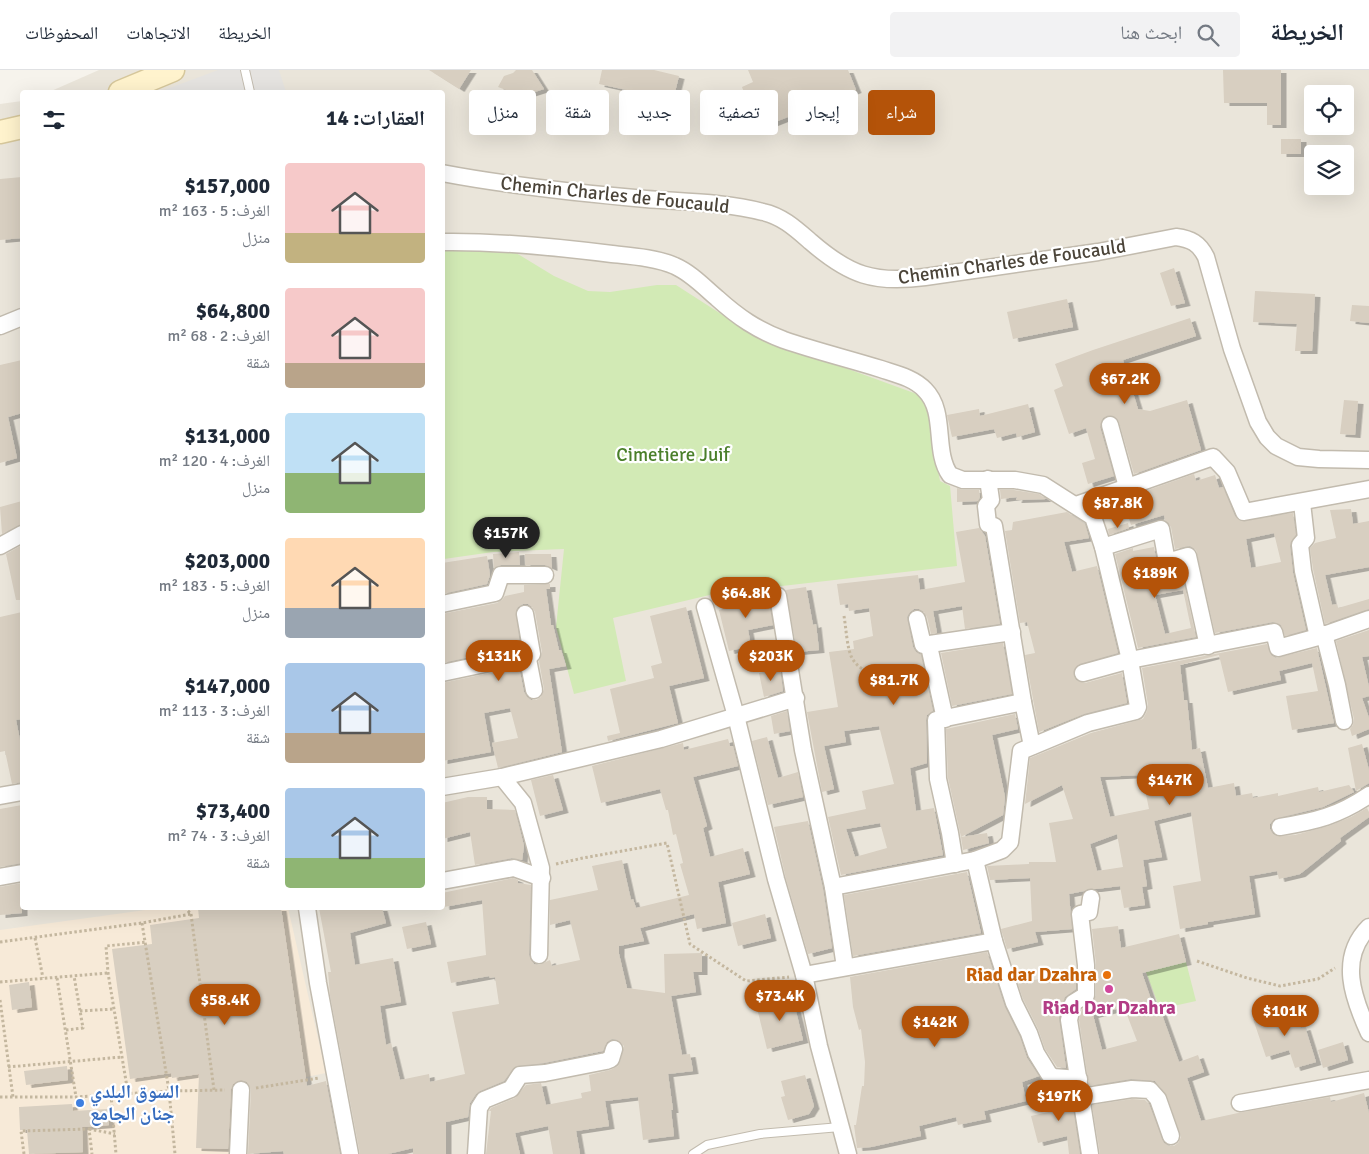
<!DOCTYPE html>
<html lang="ar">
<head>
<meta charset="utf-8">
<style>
  :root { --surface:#fff; --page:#f2f2f3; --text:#1f2937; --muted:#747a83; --line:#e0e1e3; --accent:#b45309 }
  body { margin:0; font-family:Signika,"Noto Naskh Arabic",sans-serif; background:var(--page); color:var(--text); direction:rtl; height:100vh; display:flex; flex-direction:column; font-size:19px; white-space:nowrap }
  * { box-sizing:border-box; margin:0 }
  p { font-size:16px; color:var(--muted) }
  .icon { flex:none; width:28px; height:28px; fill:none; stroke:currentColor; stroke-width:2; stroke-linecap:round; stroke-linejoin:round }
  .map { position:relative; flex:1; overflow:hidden; direction:ltr }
  .drawer { position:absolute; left:20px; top:20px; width:425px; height:820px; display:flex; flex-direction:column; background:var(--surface); border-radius:5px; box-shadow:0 5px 20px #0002; direction:rtl }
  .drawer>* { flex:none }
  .hud { position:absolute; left:460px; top:20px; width:475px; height:45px; direction:rtl; display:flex; gap:10px }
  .buttons { position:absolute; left:1304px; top:15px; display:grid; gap:10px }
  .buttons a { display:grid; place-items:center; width:50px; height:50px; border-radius:5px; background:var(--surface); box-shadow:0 5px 20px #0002; font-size:25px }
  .price { position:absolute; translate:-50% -42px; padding:0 11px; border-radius:18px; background:var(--accent); color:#fff; font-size:16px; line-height:32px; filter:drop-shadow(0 1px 2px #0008) }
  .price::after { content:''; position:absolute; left:50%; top:30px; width:15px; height:11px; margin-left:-8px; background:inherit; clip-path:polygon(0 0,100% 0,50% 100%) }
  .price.current { background:#222; color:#fff }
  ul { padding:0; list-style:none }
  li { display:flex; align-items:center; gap:15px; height:125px; padding:0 20px }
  li span { display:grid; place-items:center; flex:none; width:140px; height:100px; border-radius:5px; color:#555 }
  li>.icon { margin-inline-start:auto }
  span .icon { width:60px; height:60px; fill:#fffc; stroke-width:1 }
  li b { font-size:21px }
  h2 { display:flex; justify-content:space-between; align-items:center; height:60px; padding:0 20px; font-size:21px }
  .chip { padding:0 18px; border-radius:5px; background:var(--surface); box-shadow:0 5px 20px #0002; font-size:18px; line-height:45px }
  .chip.current { background:var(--accent); color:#fff }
  header { display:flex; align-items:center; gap:30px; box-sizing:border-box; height:70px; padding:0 25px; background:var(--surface); border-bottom:1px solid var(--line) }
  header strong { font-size:24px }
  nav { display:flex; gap:28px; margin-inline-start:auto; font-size:18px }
  .search { width:350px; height:45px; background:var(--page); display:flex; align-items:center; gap:12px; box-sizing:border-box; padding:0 18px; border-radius:5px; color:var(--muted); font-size:19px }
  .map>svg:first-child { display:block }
  .residential { fill:#eae5da; fill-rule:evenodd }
  .commercial { fill:#f7ead8 }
  .green { fill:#d2eab5 }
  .parking { fill:#e5e3e0 }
  .building { fill:#d8cfc1; fill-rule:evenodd; filter:url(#shadow) }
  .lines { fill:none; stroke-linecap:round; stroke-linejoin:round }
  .lane-casing { stroke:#c2bbae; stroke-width:10 }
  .street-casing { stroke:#c2bbae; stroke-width:19 }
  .secondary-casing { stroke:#d6c79b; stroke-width:25 }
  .path { stroke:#c4b79f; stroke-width:3; stroke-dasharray:2.5 2.5; stroke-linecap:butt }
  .lane { stroke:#fff; stroke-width:8 }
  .street { stroke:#fff; stroke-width:16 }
  .secondary { stroke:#fff3cd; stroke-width:22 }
  .food-dot { fill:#e8710a; stroke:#fff; stroke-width:2 }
  .hotel-dot { fill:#d1479c; stroke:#fff; stroke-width:2 }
  .shop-dot { fill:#3f7fe0; stroke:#fff; stroke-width:2 }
  .labels { text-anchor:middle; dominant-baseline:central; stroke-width:4.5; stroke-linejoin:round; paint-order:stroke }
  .street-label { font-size:19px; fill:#4b4439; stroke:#fff }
  .park-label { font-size:19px; fill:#4a7f2a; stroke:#fff }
  .food-label { font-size:19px; font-weight:bold; fill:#c56008; stroke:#fff; text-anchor:end }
  .hotel-label { font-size:19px; font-weight:bold; fill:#b23c85; stroke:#fff }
  .shop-label { font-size:19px; font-weight:bold; fill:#366cbe; stroke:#fff; text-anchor:start }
</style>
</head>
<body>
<header>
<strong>الخريطة</strong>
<div class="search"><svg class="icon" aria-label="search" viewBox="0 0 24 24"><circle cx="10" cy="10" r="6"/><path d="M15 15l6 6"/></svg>ابحث هنا</div>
<nav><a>الخريطة</a><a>الاتجاهات</a><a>المحفوظات</a></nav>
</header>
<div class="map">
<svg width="1369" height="1084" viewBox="0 0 1369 1084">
  <defs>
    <filter id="shadow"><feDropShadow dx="5.5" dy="3" stdDeviation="0" flood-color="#0004"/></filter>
  </defs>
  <rect width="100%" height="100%" fill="#f6f3ec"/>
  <path class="residential" d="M99,0H1369V1084H0V34L22,31V838H442V22H49ZM1312,24H1345V56H1312ZM1312,84H1345V116H1312Z"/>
  <path class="commercial" d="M160,838H288L326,1003L242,1020L243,1084H0V860Z"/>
  <g class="green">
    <path d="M508,178L554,206L588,221L610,222L657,215H676L746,260L785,276L925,327L940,411L950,416L957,496L782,516L739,518L613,548L626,611L574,624L556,557L564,479L493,482L444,489L442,484V179Z"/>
    <path d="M1186,892L1196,931L1160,939L1146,902Z"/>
  </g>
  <path class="parking" d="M218,0H279L286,22H159Z"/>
  <g class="building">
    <path d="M429,0H471L459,19Z"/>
    <path d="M516,0H532L544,19L522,26L498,17L504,6L513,3Z"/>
    <path d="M602,0H654L679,6L673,30L599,14Z"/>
    <path d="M748,0H848L856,20L760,58L751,33L748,34L742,17L753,12Z"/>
    <path d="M1223,0H1281V55H1267V33H1224Z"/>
    <rect x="1281" y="69" width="20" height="15"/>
    <path d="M22,107V168L0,170V109Z"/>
    <path d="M1174,198L1185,233L1171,236L1160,203Z"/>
    <path d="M1255,221L1315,224L1312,281H1295L1297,254L1253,252Z"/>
    <path d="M1067,229L1073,257L1013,269L1007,242Z"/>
    <path d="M1352,235L1369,236V253L1350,251Z"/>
    <path d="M1190,248L1196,266L1123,290L1138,339L1150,341L1187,330L1201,380L1134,404L1119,352L1113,346H1107L1103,348L1100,357L1114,406L1088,414L1082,393L1095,389L1086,358L1069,364L1054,320L1063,316L1055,294L1093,280Z"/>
    <path d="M22,290V343L8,347L17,388L0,393V295Z"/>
    <path d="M1344,330L1358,331L1355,365L1340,364Z"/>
    <path d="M1028,334L1035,362L1017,367L1016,363L997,368L994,359L952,367L947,345L979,339L980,346Z"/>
    <path d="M1194,404L1196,411L1215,405L1219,418L1223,417L1235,446L1241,451L1293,443L1296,465L1291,472L1290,476L1293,503L1306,560L1285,566L1281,555L1273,552L1215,563L1196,480L1190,476L1175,479L1171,457L1165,450L1164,445L1131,455L1123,429ZM1274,463L1281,492L1251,498L1246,469Z"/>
    <path d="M957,418L963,420H979L980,427L978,431L957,432Z"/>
    <path d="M1000,420H1014L1039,424L1046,429L1016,430L1017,427L1001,429Z"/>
    <path d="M22,431V454L2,464L0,437Z"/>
    <path d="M1351,439L1353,454L1369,451V497L1325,505L1332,535L1337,534L1338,538L1369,529V539L1325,554L1313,499L1310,478L1315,473L1336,468L1330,440Z"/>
    <path d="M1067,442L1085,454L1089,468L1064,472L1072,502L1097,496L1118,583L1080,594L1074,600V606L1076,610L1085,613L1122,603L1127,633L1084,644L1039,662L1025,585L1035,583L1027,552L1020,553L1005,461L1012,460L1013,452Z"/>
    <path d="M1128,453L1129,458L1109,465L1108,459Z"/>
    <path d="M979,458L985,466L1000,554L965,559L962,536L933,541L937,563L931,564L927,547L924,542L919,539H914L910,542L907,547L913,577L916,582L921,585L933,641L927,645L926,650L927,693L910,698L916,741L934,738L943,785L841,805L828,747L866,739L862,721L894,714L879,656L844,661L846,672L824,676L834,719L822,722L807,642L838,637L829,582L854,579L853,571L873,566L869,538L849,541L848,534L840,535L837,514L918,505L920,520L965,512L956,462ZM880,753L887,778L855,787L846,759Z"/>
    <path d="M22,475V530H16L6,484Z"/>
    <path d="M1154,477L1157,494L1160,499L1169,502L1181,499L1196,567L1138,578L1115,484L1133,478V481ZM1183,520L1191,558L1165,564L1155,525Z"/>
    <path d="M519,482L520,495H501L494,498L493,484Z"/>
    <path d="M525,484H551L552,498L545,495H525Z"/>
    <path d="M487,486L490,505L487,514L442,524V493Z"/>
    <path d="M550,514V519H546L551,555H553L559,580H561L566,596L549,599L562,682L498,698L492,673L518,668L510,638L484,643L491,682L442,691V613L519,597L524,622L527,627L531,630H536L541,627L544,619L539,591L542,582L535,542L532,537L528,534H523L518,537L516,541L520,576L442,593V544L497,533L502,530L505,526L524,522V515Z"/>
    <path d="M806,517L813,555L816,554L819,580L797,582L786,520Z"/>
    <path d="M771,518L768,528L773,555L748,560L751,576L729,581L719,540L746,533L745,522Z"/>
    <path d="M686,537L704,608L669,616L678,653L608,671L607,666L620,663L610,619L654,608L651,596L662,593L650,546Z"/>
    <path d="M22,542V649L16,650L22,680V712L12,714L5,681L0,682V547Z"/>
    <path d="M1369,560V586L1362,587L1369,617V626L1362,628L1369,648V659L1352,666L1350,659L1353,655L1354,649L1336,571Z"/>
    <path d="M1003,573L1012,624L952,636L941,583Z"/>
    <path d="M1267,574L1271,585L1276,588L1317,578L1334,653L1292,660L1286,626L1318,621L1312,593L1279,601L1281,610L1228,622L1219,585L1180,595L1184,630H1187L1192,680L1200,678L1208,718L1234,713L1236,726L1252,723L1253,728L1278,723V726L1318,717L1319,722L1349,715L1354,722L1323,737L1274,749L1270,754V759L1273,764L1277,766L1295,765L1329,756L1351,747L1367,738L1369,742V747L1340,768L1341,771L1300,804L1279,809L1277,801L1249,806L1255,844L1208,852V854L1180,859L1173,816L1201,811L1191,742L1154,751L1162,787L1143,790L1147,816L1142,817L1145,835L1124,838L1120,816L1096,819H1088L1084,821L1069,824L1072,859L1035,862L1038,872L1007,879L1001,859L1032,851L1030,808L990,810L987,796L1029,794V792H1056L1049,753L1073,749L1062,715L1025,734L1030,688L1091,663L1143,649L1147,641L1148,635L1142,598ZM1142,705L1149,739L1110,747L1100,707ZM1117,764L1123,797L1097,801L1090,774Z"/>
    <path d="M780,599L783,621L764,627L759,603Z"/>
    <path d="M787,641L790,661L774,664L771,646Z"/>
    <path d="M1015,644L1018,659L992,665L1005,727L1003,745L961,767L948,708L946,659Z"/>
    <path d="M767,667L778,708L798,702L803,727L768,735L752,671Z"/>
    <path d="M728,669L730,676H733L738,696L693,707L707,756L703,758L710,787L743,778L750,804L718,812L726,853L697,859L694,844L640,858L644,871L619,876V884L627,918L665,923L664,884L702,883V902H693L696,922L671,926L682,985L690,984L693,1001L668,1004L673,1040H671L674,1066L643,1070L638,1027L605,1031L609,1056L576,1061L580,1084H553L548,1056L515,1063L520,1084H486L491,1041H489L491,1038L515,1028L526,1015L541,1013L546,1035L582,1028L581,1023L591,1021L589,1005L610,1000L618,996L620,992L624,976L617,970L612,969L607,972L603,981L544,993L515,997L504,1011L480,1021L476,1024L470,1033L468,1047L446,1052V1084H413V1078L388,1084H360L330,925L328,902H331L319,838H382L386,853L350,863L355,895L393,888L401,932L380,936L386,975L391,973L400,1010L429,1004L430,1012L465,1004L452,942L499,934L495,907L490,908L489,906L451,913L447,892L486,885L482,830L444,837L442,823L513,808L518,810V813L531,815L529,885L531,890L534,894L539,895L550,890L552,896L580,890L570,850L550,855V830L598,820L592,796L622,790L631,830L633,829L636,838L689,825L680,794L683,793L676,764L673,765L668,740H666L660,719L601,733L592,696L683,673L684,680Z"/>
    <path d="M1362,674L1369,700V713L1356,721L1348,678Z"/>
    <path d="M553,705L563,740L540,746L531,710Z"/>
    <path d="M468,727H487V739L515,740L524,776L522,790L512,788L475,795L470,762L442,769V733Z"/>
    <path d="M22,735V793L0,797V739Z"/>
    <path d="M808,751L823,819L832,878L808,884L786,809L774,757Z"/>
    <path d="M987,763L989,773L963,780L961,767Z"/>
    <path d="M967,802L981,863L853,886L844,825Z"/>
    <path d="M22,813V843L0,845V817Z"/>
    <path d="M198,838H281L307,1016L326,1011L340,1084H284L283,1081L248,1084L251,1020L247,1012L241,1010L233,1014L231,1019L228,1079L196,1078L199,1004L172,1008L171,1003L130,1009L112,879L152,874L150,855L199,848Z"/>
    <path d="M765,844L771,868L738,876L732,853Z"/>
    <path d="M426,852L431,874L407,879L402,857Z"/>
    <path d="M1118,856L1121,878L1179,864L1186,892L1142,903L1156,944L1161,942L1179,992L1198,985L1204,1002L1187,1008L1201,1051L1238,1043L1330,1027L1331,1032L1364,1023L1369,1043V1084H1100L1092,1035L1132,1029L1145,1030L1149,1034L1164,1073L1169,1076H1174L1178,1073L1181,1067L1167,1026L1155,1011L1131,1009L1089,1016L1079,950L1082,939L1092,933L1096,925V894L1092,859ZM1124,937L1137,971L1102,980L1093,945Z"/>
    <path d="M987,882L1005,937L1020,967L1027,988L1039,1006L1022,1012L1026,1031L984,1041L986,1049L958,1055L956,1047L919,1056L921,1066L871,1077L857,1078L854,1055H856L862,1016H864L865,992L861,959L859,960L853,937L850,907Z"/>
    <path d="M1076,900V919L1065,927L1059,948L1066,998L1057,997L1045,979L1038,959L1023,929L1018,914Z"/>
    <path d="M29,912L32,937L12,940L9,915Z"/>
    <path d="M792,925L803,970L767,979L756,934Z"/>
    <path d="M1296,940L1301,958L1305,957L1316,992L1295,998L1289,980L1266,987L1253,949L1274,942L1276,947Z"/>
    <path d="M1343,972L1348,990L1323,998L1318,980Z"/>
    <path d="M67,996L68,1010L26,1015L24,1001Z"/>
    <path d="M805,1005L814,1036L809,1044L788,1050L781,1027L785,1026L781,1011Z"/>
    <path d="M1053,1017L1070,1018L1080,1084H1069L1067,1066L1038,1073L1031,1046L1057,1040Z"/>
    <path d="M72,1034L73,1041L108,1039L109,1055L82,1057L83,1082L29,1084L27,1060H20L19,1037Z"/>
  </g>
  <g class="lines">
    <g class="lane-casing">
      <g id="lane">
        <path d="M245,0L250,22"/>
        <path d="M693,1084L707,1075L760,1064L840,1057"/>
      </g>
    </g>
    <g class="street-casing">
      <g id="street">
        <path d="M442,103C510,116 578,123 646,129C684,132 725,132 763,142C782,146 796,159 811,172C849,205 874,214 925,207L1098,182L1176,167C1191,169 1199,173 1206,187L1232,279L1258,352L1267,367L1276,376L1298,387L1319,389L1369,390"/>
        <path d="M442,172C499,171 556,177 612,184C631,186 658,188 675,196C691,203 704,217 717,228C738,247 757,260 784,270C816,281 849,289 881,299C896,304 914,308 925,320C947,342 933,381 950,405L963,410H1015L1043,415L1093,447L1103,477L1130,590L1138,637L1136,641L1088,653L1021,681L1010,772L1002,780L975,790L833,817"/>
        <path d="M0,256L22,247"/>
        <path d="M1110,355L1127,417"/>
        <path d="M988,409L991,430L986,436L988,454L994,456L1023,632L1032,676"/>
        <path d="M1302,433L1306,468L1300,475L1303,501L1318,567"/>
        <path d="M1076,435L1213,387L1227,402L1244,442L1369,419"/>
        <path d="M0,476L22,464"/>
        <path d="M1103,477L1161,459L1167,492L1188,486L1208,576"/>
        <path d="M778,526L803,680L833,817L845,897"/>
        <path d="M442,534L495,523L501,505H545"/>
        <path d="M705,537L736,646L776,809L804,905L819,976L848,1084"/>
        <path d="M917,549L923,575L1012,562"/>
        <path d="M1324,564L1337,615L1344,651"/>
        <path d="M929,576L945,649"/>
        <path d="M527,584L534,620"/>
        <path d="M442,603L532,584L525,544"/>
        <path d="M1083,603L1130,590L1274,562L1278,578L1318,567L1369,549"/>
        <path d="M502,707L523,733L541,798L539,885"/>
        <path d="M442,717L502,707L661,669L796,628"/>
        <path d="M0,726L22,722"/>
        <path d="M1280,757C1316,751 1338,746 1369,725"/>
        <path d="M975,790L994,871L1014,933L1029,963L1036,983L1049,1004L1053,1007L1079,1009"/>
        <path d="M955,794L950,763L938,709L936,650L1023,632"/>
        <path d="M0,807L22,803"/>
        <path d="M442,811L514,798L542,808"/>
        <path d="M307,838L318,913L350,1084"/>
        <path d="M1369,857C1338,888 1353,928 1369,963"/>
        <path d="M804,905L994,871"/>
        <path d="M1081,1027L1132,1019L1150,1020L1158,1029L1171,1066"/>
        <path d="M1240,1033L1369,1010"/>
        <path d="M238,1084L241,1020"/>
        <path d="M476,1084L479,1038L484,1030L511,1019L520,1005L545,1003L606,991L611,989L614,979"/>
        <path d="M1090,1084L1069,950L1073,933L1086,925V895L1080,844L1089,842L1091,828"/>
      </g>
    </g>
    <g class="secondary-casing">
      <g id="secondary">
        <path d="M120,22L173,0"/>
        <path d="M0,62L22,57"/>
      </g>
    </g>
    <g class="path">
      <path d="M844,546C846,557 847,579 852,588C864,610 899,607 920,607"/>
      <path d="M556,794L583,788L667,773L690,874L746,911L789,907"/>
      <path d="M191,844L214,1020"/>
      <path d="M142,853L169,1021L175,1084"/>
      <path d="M35,868L43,908"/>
      <path d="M0,872L142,853L191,844L185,838"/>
      <path d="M1197,891L1247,908L1280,916L1318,909L1335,898"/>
      <path d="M57,908L76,1027"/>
      <path d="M0,912L108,903"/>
      <path d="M0,930L13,1027"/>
      <path d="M80,941L114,939"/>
      <path d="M66,960L83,958L74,906"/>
      <path d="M8,997L122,987"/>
      <path d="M256,1018L319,1008"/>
      <path d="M128,1023L108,903L106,876L146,872"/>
      <path d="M111,1025L116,1084"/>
      <path d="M0,1027H76L169,1021L225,1020"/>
      <path d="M89,1059L115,1064"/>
      <path d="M24,1084L21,1061L89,1059L92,1084"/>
    </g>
    <use href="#lane" class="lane"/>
    <use href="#street" class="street"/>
    <use href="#secondary" class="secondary"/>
  </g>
  <circle class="food-dot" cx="1107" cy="905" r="5"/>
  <circle class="hotel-dot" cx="1109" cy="919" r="5"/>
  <circle class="shop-dot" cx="80" cy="1033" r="5"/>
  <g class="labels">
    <g class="street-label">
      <text transform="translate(615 125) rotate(6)">Chemin Charles de Foucauld</text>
      <text transform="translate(1012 192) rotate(-8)">Chemin Charles de Foucauld</text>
    </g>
    <g class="park-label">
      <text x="673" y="385">Cimetiere Juif</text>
    </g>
    <g class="food-label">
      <text x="1097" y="905">Riad dar Dzahra</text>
    </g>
    <g class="hotel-label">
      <text x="1109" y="938">Riad Dar Dzahra</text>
    </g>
    <g class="shop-label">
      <text x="90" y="1022">السوق البلدي<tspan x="90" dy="22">جنان الجامع</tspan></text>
    </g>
  </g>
</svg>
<div class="buttons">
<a><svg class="icon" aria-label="locate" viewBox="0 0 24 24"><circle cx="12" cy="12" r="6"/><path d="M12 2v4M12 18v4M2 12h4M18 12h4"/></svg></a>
<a><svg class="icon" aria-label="layers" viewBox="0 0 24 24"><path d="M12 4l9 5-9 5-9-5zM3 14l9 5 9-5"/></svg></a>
</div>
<b class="price" style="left:1125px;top:335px">$67.2K</b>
<b class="price" style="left:1118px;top:459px">$87.8K</b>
<b class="price current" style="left:506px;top:489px">$157K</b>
<b class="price" style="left:1155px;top:529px">$189K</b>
<b class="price" style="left:746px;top:549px">$64.8K</b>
<b class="price" style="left:499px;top:612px">$131K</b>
<b class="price" style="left:771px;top:612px">$203K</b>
<b class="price" style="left:894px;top:636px">$81.7K</b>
<b class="price" style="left:1170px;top:736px">$147K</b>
<b class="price" style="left:780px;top:952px">$73.4K</b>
<b class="price" style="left:225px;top:956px">$58.4K</b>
<b class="price" style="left:1285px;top:967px">$101K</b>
<b class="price" style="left:935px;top:978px">$142K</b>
<b class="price" style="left:1059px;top:1052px">$197K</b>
<div class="hud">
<a class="chip current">شراء</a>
<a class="chip">إيجار</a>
<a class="chip">تصفية</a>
<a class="chip">جديد</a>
<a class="chip">شقة</a>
<a class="chip">منزل</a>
</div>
<section class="drawer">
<h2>العقارات: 14<svg class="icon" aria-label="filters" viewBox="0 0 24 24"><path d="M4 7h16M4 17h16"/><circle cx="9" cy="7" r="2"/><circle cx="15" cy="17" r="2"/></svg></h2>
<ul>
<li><span style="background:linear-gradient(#f6c9c9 70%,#c2b280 0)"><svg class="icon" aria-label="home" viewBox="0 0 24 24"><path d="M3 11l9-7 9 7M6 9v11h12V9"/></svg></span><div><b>$157,000</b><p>الغرف: 5 · 163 m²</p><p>منزل</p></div></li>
<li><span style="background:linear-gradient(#f6c9c9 75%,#b9a48a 0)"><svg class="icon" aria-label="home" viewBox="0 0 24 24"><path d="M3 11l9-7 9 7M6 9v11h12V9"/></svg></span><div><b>$64,800</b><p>الغرف: 2 · 68 m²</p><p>شقة</p></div></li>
<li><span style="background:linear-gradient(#bfe0f5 60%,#8fb573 0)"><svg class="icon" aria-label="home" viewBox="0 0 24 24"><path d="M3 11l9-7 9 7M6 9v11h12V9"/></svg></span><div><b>$131,000</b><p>الغرف: 4 · 120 m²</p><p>منزل</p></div></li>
<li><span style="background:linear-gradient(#ffd9b3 70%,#9aa5b1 0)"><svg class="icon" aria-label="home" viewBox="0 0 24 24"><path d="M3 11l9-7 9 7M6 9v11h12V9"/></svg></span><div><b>$203,000</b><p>الغرف: 5 · 183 m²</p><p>منزل</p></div></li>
<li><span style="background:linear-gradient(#a9c7e8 70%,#b9a48a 0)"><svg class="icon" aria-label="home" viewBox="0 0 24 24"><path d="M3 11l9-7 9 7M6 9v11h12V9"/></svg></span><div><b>$147,000</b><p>الغرف: 3 · 113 m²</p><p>شقة</p></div></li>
<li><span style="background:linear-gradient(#a9c7e8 70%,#8fb573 0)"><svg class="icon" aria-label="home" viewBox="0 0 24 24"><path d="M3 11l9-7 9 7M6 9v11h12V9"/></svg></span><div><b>$73,400</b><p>الغرف: 3 · 74 m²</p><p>شقة</p></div></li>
</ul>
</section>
</div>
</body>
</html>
